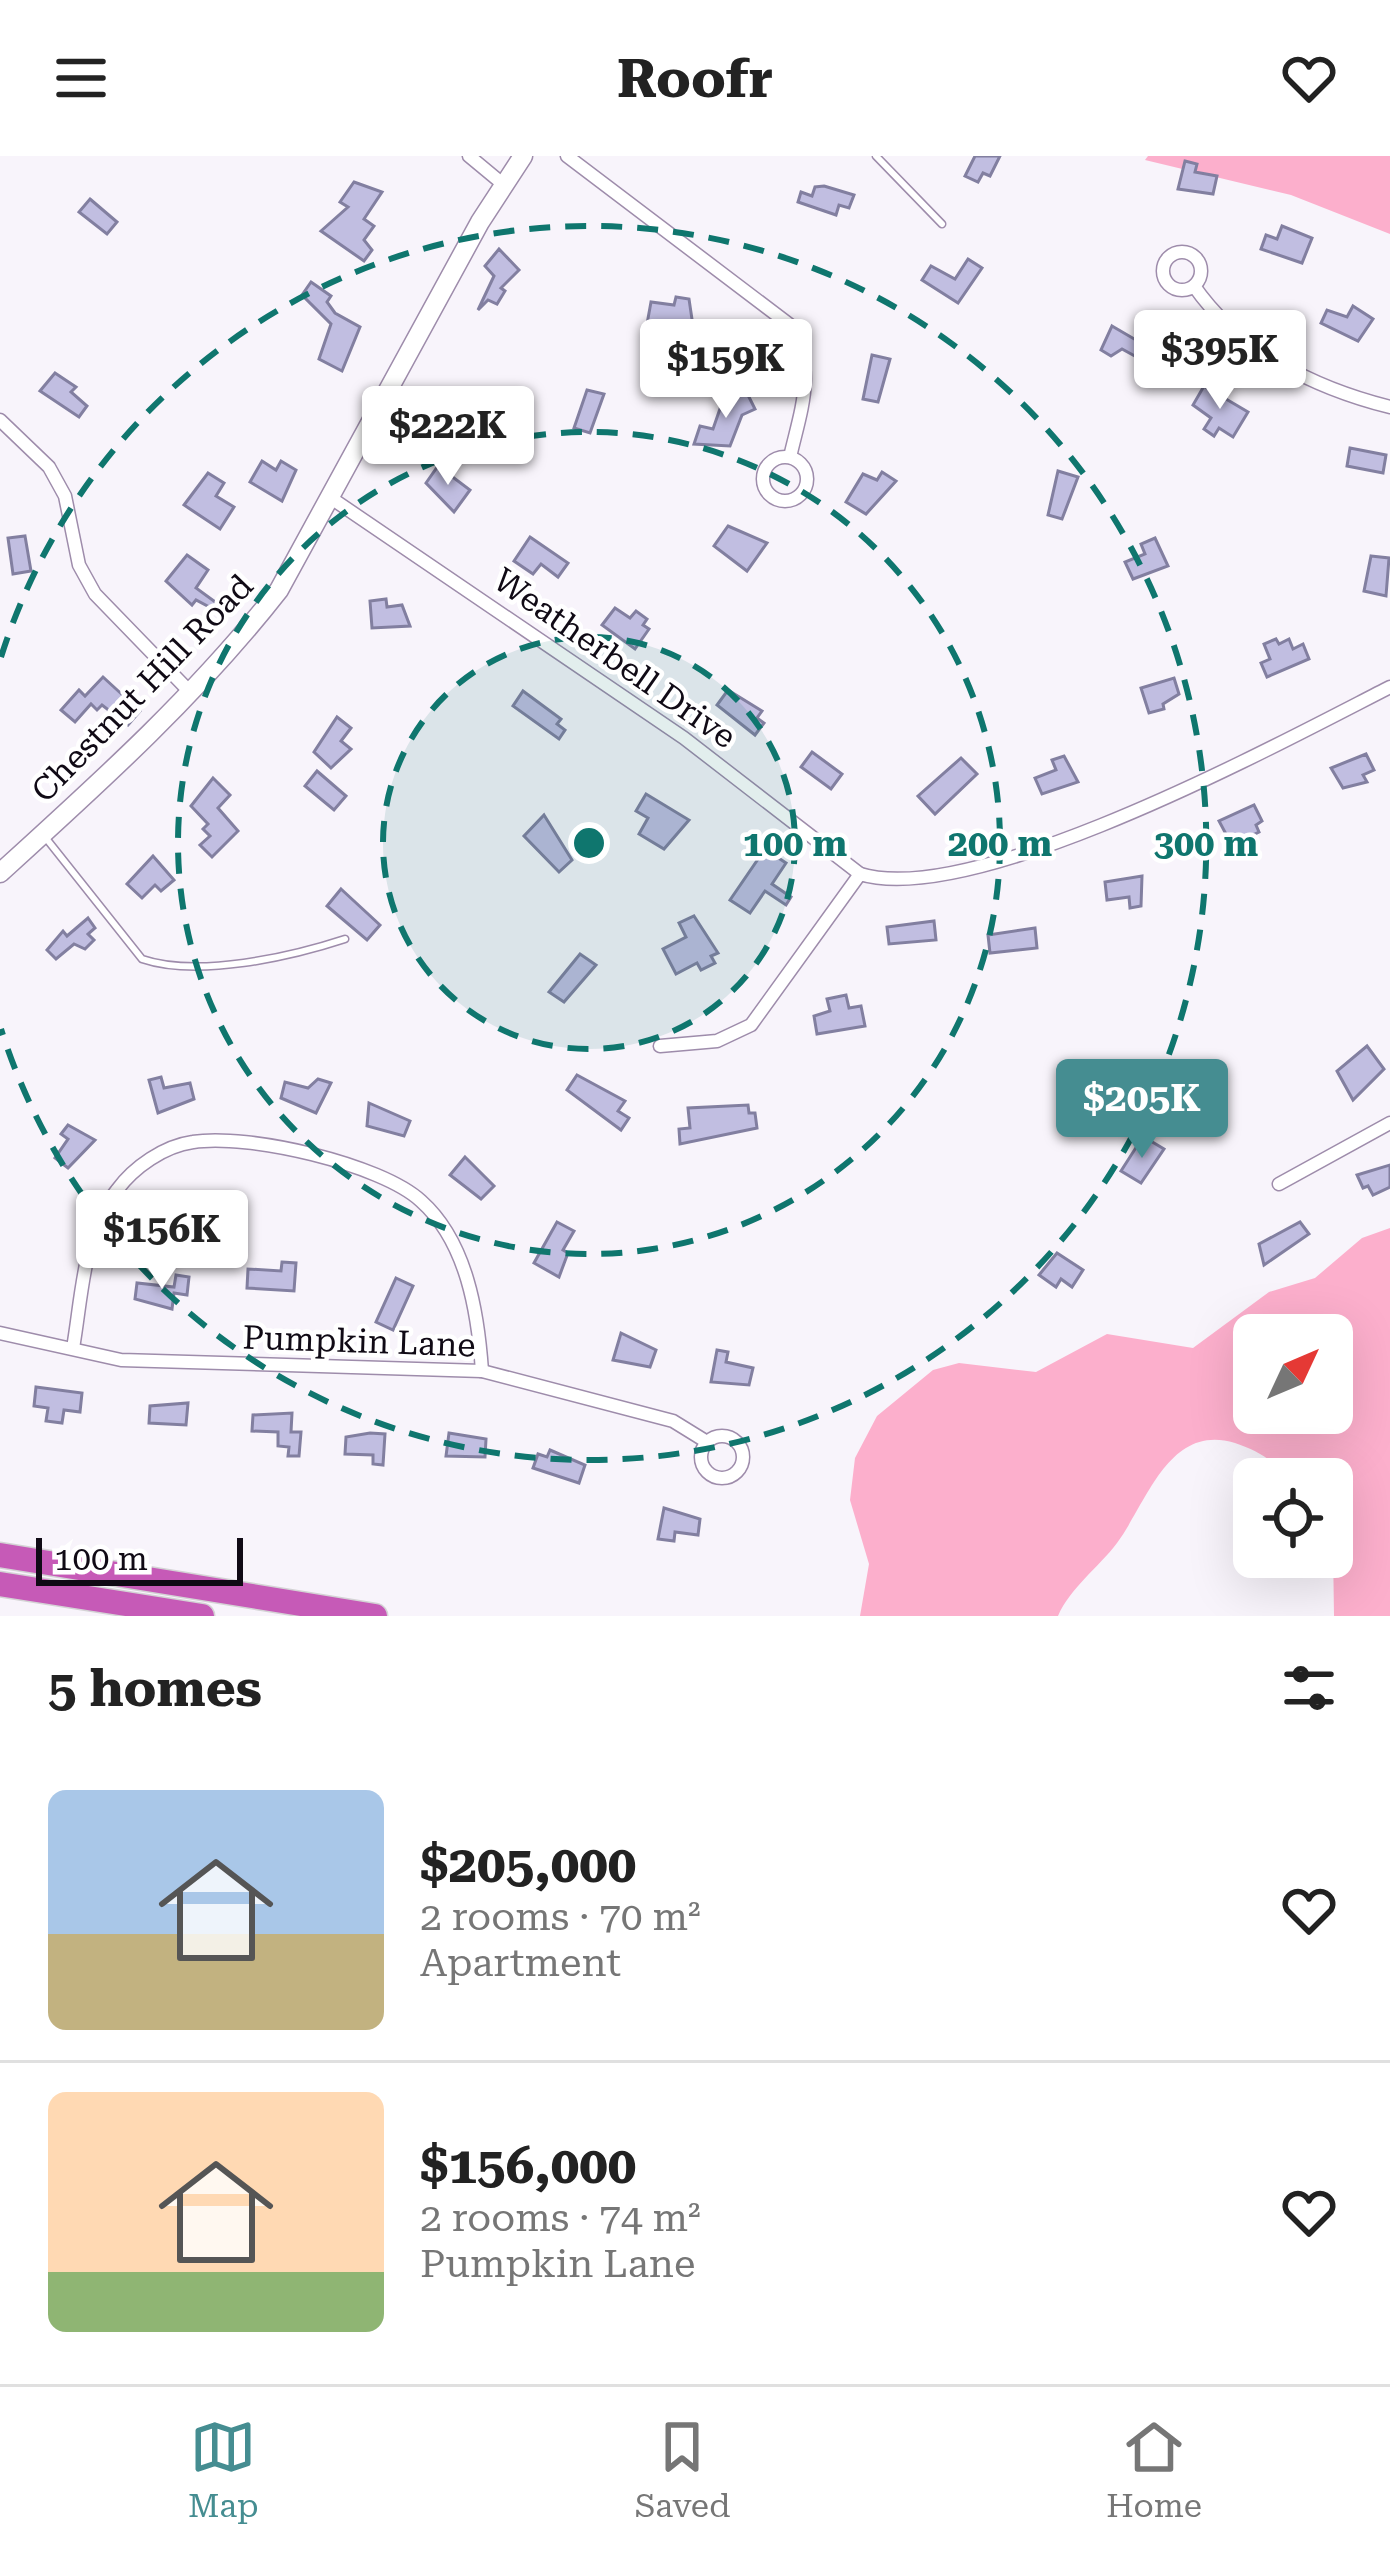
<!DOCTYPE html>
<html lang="en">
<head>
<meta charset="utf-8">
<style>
  :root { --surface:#fff; --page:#f6f6f6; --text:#222; --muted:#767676; --line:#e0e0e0; --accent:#458d91 }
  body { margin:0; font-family:"Roboto Serif",serif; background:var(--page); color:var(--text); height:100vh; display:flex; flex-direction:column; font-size:45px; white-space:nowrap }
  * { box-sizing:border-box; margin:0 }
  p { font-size:39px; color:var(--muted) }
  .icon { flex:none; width:66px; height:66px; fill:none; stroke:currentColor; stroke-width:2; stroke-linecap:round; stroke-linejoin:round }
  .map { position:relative; height:1460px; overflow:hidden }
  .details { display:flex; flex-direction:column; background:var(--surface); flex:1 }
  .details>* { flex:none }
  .needle { width:78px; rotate:46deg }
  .tools { position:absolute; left:1233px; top:1158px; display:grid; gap:24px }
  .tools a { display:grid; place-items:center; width:120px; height:120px; border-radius:18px; background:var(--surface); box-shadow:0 12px 48px #0002; font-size:60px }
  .scale { position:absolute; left:36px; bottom:30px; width:207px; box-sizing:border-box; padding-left:12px; border:6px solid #100a15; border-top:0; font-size:33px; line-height:42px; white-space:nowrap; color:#100a15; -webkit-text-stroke:9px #fff; paint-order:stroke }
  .price { position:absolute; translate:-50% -102px; padding:0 27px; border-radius:12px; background:#fff; color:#222; font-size:39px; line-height:78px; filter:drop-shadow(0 3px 6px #0008) }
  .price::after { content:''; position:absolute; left:50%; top:72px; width:36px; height:27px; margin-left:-18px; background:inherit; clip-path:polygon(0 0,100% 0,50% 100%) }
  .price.selected { background:var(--accent); color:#fff }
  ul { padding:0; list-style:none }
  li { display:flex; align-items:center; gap:36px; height:300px; padding:0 48px }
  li+li { border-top:3px solid var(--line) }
  li span { display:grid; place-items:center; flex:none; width:336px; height:240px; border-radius:18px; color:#555 }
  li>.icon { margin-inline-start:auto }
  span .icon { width:144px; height:144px; fill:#fffc; stroke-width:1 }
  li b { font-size:51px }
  h2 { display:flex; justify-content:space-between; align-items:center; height:144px; padding:0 48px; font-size:51px }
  header { display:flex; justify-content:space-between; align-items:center; height:156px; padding:0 48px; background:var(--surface); font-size:54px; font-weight:700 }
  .tabs { display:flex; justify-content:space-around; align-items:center; height:168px; border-top:3px solid var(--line); background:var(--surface); font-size:33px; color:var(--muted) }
  .tabs a { display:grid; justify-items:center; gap:6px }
  .tabs .selected { color:var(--accent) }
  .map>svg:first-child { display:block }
  .green { fill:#fcafcc; fill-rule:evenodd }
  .building { fill:#c1bee1; stroke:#827fa0; stroke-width:3 }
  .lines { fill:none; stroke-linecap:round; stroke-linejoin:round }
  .lane-casing { stroke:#9e8cab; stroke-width:9 }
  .street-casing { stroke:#9e8cab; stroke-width:15 }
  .secondary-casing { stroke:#9e8cab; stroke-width:21 }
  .highway-casing { stroke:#d4d3d5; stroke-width:27 }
  .lane { stroke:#fff; stroke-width:6 }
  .street { stroke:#fff; stroke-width:12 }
  .secondary { stroke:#fff; stroke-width:18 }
  .highway { stroke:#c65ab7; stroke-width:24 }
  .ring { fill:none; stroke:#0f766e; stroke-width:6; stroke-dasharray:21 15 }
  .labels { text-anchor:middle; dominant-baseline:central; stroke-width:9; stroke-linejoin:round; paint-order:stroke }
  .street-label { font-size:33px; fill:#100a15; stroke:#fff }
  .centre { fill:#0f766e; stroke:#fff; stroke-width:6 }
  .ring-label { font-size:36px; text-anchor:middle; font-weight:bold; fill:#0f766e; stroke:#fff; stroke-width:9; stroke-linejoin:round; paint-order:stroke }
</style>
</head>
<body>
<header><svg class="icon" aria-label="menu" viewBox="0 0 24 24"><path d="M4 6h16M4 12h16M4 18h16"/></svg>Roofr<svg class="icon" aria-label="heart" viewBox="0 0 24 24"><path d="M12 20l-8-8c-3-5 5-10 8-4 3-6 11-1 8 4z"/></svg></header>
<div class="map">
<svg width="1390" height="1460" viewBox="0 0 1390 1460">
  <rect width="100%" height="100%" fill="#f8f4fb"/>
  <g class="green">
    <path d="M1148,0H1390V78L1291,39L1145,4Z"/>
    <path d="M1390,1072V1460H1334L1332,1323H1290C1274,1305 1259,1295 1235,1287C1169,1267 1148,1345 1117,1387C1099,1411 1070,1432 1058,1460H860L869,1408L850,1344L855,1302L877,1260L933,1214L959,1207L1036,1216L1107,1178L1193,1192L1269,1136L1315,1122L1362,1082ZM1254,1179H1332V1257H1254Z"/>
  </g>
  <g class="building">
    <path d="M975,0H1000L990,20L983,17L978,26L965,20Z"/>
    <path d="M1185,5L1197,8L1195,16L1217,20L1213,38L1178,33Z"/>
    <path d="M354,26L382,36L364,63L374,70L364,84L372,94L364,105L321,75L348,51L340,46Z"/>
    <path d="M824,30L854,39L849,52L839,49L836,59L798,46L801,36L812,40L815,31Z"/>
    <path d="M90,43L117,66L107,78L79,56Z"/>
    <path d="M1282,70L1312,82L1302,107L1261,93L1266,79L1277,83Z"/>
    <path d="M499,93L519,114L501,132L505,135L497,148L488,144L478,154L494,120L485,110Z"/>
    <path d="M968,103L982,112L958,147L922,124L931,110L955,123Z"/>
    <path d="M311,126L331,140L327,146L335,157L360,171L342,215L319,203L331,168L302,139Z"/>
    <path d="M676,141L689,143L693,170L686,169L685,174L647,168L651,146L674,149Z"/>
    <path d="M1353,150L1373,163L1358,185L1321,167L1327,154L1347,161Z"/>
    <path d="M1112,170L1148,191L1142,204L1122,193L1111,200L1101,194Z"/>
    <path d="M872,199L890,203L878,246L863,243Z"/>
    <path d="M55,217L76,231L71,236L87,250L79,261L40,235Z"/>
    <path d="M1204,230L1248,256L1233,281L1219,272L1214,280L1204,273L1211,262L1193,249Z"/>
    <path d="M745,233L755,253L742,259L730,290L694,288L700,270L713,273L723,244Z"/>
    <path d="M587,234L604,238L590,277L574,272Z"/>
    <path d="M1350,292L1386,299L1383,317L1347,310Z"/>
    <path d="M262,305L276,314L281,305L296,314L282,345L250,326Z"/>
    <path d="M438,310L470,334L454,356L426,327Z"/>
    <path d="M1058,315L1078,321L1062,363L1048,359Z"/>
    <path d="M882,316L896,325L866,358L846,346L863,318L877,324Z"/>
    <path d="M208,317L224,327L216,340L234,351L220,373L184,349Z"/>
    <path d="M728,370L767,387L747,415L714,390Z"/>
    <path d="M25,380L31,415L13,418L8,382Z"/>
    <path d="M530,381L568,407L558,421L541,408L533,418L514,405Z"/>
    <path d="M1155,382L1168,410L1133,423L1125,406L1145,398L1141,388Z"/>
    <path d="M187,399L208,414L196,432L218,448L215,454L196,444L192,449L166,425Z"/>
    <path d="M1371,400L1389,402L1386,440L1364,435Z"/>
    <path d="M386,443L387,451L402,449L410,470L372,472L370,445Z"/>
    <path d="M615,452L630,462L636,455L647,463L643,469L649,473L635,493L602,469Z"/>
    <path d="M1276,483L1279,488L1289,483L1293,493L1303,488L1309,503L1267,521L1261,507L1270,503L1264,488Z"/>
    <path d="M103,521L140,555L128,569L102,549L97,554L91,548L75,566L61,554L79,534L85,540Z"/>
    <path d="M1174,522L1179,538L1163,548L1164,553L1149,557L1141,532Z"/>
    <path d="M728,534L762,555L757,562L764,567L755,579L717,549Z"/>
    <path d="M523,535L561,563L557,568L565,574L559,583L513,550Z"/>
    <path d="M337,561L351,572L341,585L351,593L331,612L314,596Z"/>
    <path d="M812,596L842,618L831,633L801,611Z"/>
    <path d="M1366,598L1374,614L1363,619L1367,626L1343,632L1331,612Z"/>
    <path d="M1064,600L1078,626L1042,638L1035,622L1056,614L1052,604Z"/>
    <path d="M961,602L977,618L935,658L918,640Z"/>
    <path d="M317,615L346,640L334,654L305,630Z"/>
    <path d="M213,622L230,639L218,652L238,675L212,701L200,689L210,680L203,673L208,668L191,650Z"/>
    <path d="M646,638L689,664L664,693L639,678L648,662L636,655Z"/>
    <path d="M1254,649L1262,665L1256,669L1259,676L1253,679L1256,685L1235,695L1219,665Z"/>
    <path d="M544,659L572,704L559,716L524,680Z"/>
    <path d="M765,693L786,707L772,728L791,741L786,749L765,735L750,757L730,744Z"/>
    <path d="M153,700L174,724L161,735L155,729L142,742L127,728Z"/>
    <path d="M1142,720L1141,750L1130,752L1129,741L1107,744L1105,726Z"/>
    <path d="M341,733L380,769L367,784L327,750Z"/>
    <path d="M694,760L718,797L711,800L715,807L701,814L697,807L676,818L663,793L686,781L679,767Z"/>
    <path d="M88,762L95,772L88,778L94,784L85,793L74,788L56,803L47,794L63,775L67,780Z"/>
    <path d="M934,765L936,784L889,788L887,771Z"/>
    <path d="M1035,772L1037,792L990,797L988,779Z"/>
    <path d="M580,798L596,809L564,846L549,836Z"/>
    <path d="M846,839L849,852L861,850L865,870L817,878L814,860L830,855L827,843Z"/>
    <path d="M1367,890L1384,913L1353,944L1337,915Z"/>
    <path d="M577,919L625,945L618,955L629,962L621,974L567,934Z"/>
    <path d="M161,921L164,932L190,927L194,943L158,957L149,924Z"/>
    <path d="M318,923L331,927L316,957L281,942L285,926L308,932Z"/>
    <path d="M369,947L410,965L404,980L367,970Z"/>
    <path d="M748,949L749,957H755L757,972L680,988L679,973L690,972L688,952Z"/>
    <path d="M68,969L95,984L68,1012L55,1002L68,983L61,978Z"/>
    <path d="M1149,984L1164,993L1141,1027L1121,1015L1137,990L1143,994Z"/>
    <path d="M465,1001L494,1030L481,1043L450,1019Z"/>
    <path d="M1390,1009V1031L1373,1039L1368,1030L1363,1032L1357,1019Z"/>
    <path d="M557,1066L574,1075L563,1094L568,1097L559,1121L534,1107Z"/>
    <path d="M1300,1066L1309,1078L1264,1109L1259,1088Z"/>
    <path d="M1057,1097L1083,1114L1072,1131L1061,1123L1056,1131L1039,1119Z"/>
    <path d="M282,1106L296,1107L294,1135L247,1132L248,1113L281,1115Z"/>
    <path d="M176,1119L189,1121L187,1139L174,1137L172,1153L135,1143L137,1127L174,1131Z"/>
    <path d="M396,1122L413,1130L393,1174L376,1166Z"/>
    <path d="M621,1177L656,1194L650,1211L613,1204Z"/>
    <path d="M717,1194L728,1196L726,1206L753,1212L749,1229L711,1226Z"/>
    <path d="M36,1231L82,1237L80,1256L64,1254L62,1267L46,1265L48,1252L34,1250Z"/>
    <path d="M188,1247L186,1269L149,1267L150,1250Z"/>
    <path d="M292,1257L291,1276H301L299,1300H288L289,1291L278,1290V1276L252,1275L253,1259Z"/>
    <path d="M370,1277L385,1278L383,1309L373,1308V1299L345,1298L346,1281Z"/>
    <path d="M449,1277L486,1283L485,1301L446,1300Z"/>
    <path d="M550,1294L585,1309L579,1327L533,1312L538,1298L547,1301Z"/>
    <path d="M664,1352L700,1363L698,1379L675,1376L674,1385L658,1383Z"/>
  </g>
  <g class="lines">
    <g class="lane-casing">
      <g id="lane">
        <path d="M876,0L942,68"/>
        <path d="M45,681L142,803C198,822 290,801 345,783"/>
      </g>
    </g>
    <g class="street-casing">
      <g id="street">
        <path d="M469,0L504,29"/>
        <path d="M567,0L790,169C817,215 801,253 790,301"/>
        <circle cx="1182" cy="115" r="19"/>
        <path d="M1194,130C1239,195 1314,232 1390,251"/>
        <path d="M0,264L49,311L65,340L79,409L95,438L190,536"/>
        <circle cx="785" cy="323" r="22"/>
        <path d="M331,342L684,582L860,718"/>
        <path d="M660,890L717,885L751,869L860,718C975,753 1280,587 1390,531"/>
        <path d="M1279,1028L1390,967"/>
        <path d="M0,1177L121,1204L482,1215L673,1265L707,1286"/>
        <path d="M73,1192C82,1141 83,1076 117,1034C134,1011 164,990 193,986C247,977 381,1008 421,1045C467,1086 478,1157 482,1215"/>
        <circle cx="722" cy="1301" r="21"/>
      </g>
    </g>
    <g class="secondary-casing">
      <path id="secondary" d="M0,717C98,628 197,539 279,434L480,66L523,0"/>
    </g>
    <g class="highway-casing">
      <g id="highway">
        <path d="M0,1399L375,1460"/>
        <path d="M0,1428L202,1460"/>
      </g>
    </g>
    <use href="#lane" class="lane"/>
    <use href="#street" class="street"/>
    <use href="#secondary" class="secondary"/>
    <use href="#highway" class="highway"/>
  </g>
  <circle cx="589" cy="687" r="206" fill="#0f766e" fill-opacity=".12"/>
  <g class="ring">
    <circle cx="589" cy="687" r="206"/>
    <circle cx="589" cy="687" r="411"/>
    <path d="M1 501A617 617 0 1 1 1 873"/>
  </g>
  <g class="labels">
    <g class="street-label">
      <text transform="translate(615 502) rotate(35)">Weatherbell Drive</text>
      <text transform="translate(142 532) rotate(-46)">Chestnut Hill Road</text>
      <text transform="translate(359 1185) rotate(2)">Pumpkin Lane</text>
    </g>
  </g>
  <circle cx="589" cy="687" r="18" class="centre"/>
  <g class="ring-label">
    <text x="795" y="700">100 m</text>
    <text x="1000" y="700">200 m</text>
    <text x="1206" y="700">300 m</text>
  </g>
</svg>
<div class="tools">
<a><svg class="needle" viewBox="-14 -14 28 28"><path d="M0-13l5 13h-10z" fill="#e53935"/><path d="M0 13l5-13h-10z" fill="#767676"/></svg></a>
<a><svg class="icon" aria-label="locate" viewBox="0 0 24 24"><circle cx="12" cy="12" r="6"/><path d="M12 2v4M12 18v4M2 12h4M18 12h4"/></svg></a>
</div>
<div class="scale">100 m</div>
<b class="price" style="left:1220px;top:256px">$395K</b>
<b class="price" style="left:726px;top:265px">$159K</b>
<b class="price" style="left:448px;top:332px">$222K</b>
<b class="price selected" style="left:1142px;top:1005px">$205K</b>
<b class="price" style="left:162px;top:1136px">$156K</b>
</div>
<section class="details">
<h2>5 homes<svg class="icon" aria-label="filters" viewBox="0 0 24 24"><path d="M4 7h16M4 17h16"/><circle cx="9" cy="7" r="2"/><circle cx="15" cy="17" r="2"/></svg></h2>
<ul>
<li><span style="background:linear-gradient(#a9c7e8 60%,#c2b280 0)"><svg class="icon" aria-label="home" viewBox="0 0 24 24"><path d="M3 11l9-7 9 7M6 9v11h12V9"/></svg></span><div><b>$205,000</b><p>2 rooms · 70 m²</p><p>Apartment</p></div><svg class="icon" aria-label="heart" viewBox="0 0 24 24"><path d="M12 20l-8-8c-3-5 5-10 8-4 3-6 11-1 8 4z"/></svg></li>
<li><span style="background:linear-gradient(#ffd9b3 75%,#8fb573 0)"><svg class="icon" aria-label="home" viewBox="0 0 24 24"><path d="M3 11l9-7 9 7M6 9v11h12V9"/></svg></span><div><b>$156,000</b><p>2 rooms · 74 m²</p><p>Pumpkin Lane</p></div><svg class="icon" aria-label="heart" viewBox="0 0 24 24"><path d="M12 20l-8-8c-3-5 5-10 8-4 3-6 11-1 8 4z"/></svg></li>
</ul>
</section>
<nav class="tabs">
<a class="selected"><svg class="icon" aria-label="map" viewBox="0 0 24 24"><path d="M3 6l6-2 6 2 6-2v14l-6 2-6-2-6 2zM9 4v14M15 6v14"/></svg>Map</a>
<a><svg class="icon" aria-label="saved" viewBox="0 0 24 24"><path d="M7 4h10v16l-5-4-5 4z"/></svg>Saved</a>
<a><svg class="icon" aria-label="home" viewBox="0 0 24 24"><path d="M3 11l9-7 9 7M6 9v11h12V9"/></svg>Home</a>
</nav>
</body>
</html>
